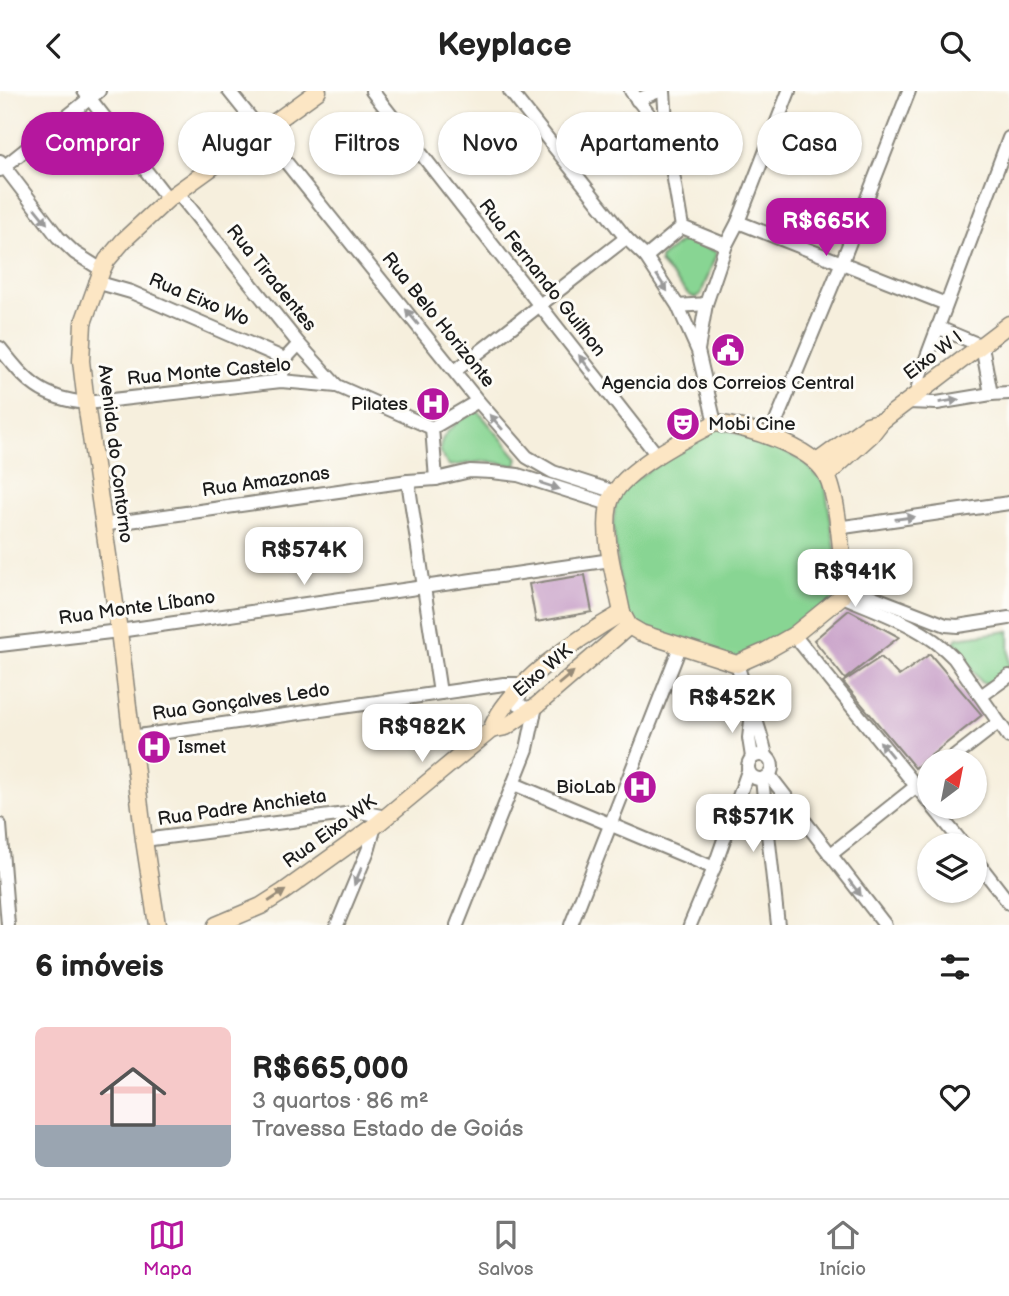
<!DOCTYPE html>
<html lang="pt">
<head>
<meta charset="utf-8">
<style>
  :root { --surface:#fff; --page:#f6f6f6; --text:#222; --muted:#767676; --line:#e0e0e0; --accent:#b5179e }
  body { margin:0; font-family:"Balsamiq Sans",sans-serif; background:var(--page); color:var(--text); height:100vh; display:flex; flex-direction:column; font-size:26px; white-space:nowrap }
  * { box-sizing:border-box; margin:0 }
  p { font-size:23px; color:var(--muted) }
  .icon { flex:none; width:38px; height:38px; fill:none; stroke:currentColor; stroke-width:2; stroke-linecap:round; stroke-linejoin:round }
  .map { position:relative; height:834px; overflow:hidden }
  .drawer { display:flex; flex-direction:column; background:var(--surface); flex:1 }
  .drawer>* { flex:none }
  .hud { position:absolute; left:21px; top:21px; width:968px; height:63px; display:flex; gap:14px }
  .needle { width:46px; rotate:32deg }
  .fabs { position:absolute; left:917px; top:658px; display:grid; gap:14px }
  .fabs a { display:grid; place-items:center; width:70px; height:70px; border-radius:50%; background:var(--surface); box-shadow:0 2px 5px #0004; font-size:35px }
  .price { position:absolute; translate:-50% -60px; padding:0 16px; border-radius:14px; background:#fff; color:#222; font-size:23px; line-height:46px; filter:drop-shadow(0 2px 4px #0008) }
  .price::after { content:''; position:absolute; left:50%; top:42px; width:21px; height:16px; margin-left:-10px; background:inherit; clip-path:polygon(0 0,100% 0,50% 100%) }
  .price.selected { background:var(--accent); color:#fff }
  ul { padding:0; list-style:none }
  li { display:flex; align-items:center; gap:21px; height:175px; padding:0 35px }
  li+li { border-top:2px solid var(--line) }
  li span { display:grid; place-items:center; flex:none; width:196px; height:140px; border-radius:10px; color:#555 }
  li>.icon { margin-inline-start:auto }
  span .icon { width:84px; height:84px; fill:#fffc; stroke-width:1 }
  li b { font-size:30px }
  h2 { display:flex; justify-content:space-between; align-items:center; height:84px; padding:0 35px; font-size:30px }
  .pill { padding:0 24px; border-radius:32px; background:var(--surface); box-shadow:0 2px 5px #0004; font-size:24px; line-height:63px }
  .pill.selected { background:var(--accent); color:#fff }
  header { display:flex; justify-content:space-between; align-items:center; height:91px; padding:0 35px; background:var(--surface); font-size:32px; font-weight:700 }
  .dock { display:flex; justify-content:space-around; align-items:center; height:98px; border-top:2px solid var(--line); background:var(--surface); font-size:19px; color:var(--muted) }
  .dock a { display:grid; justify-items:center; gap:4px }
  .dock .selected { color:var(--accent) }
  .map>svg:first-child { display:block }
  .green { fill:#88d593; stroke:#527858; stroke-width:2 }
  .building { fill:#c9a2c9 }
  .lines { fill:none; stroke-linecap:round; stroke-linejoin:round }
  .street-casing { stroke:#89867c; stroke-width:16 }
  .secondary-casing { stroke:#89867c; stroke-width:19 }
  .street { stroke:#fff; stroke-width:12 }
  .secondary { stroke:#fce6c4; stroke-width:16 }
  .oneway { fill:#999 }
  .oneway2 { fill:#978b78 }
  .labels { text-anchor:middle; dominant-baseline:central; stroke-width:6; stroke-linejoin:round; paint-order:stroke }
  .street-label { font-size:19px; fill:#1c1c1c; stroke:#fdfcf7 }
  .poi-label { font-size:19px; fill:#1c1c1c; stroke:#fdfcf7; text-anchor:end }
</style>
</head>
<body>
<header><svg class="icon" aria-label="back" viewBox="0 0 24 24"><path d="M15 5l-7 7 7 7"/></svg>Keyplace<svg class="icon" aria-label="search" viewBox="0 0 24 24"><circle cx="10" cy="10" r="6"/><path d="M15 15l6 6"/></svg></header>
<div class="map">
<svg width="1009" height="834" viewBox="0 0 1009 834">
  <rect width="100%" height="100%" fill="#fdfcf7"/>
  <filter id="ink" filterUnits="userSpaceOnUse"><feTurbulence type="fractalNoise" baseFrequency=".0143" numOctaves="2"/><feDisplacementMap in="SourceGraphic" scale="14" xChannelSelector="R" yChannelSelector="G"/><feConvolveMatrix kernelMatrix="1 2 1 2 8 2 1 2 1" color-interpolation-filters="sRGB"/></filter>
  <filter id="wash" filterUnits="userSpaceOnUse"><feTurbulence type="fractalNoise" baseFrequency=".00686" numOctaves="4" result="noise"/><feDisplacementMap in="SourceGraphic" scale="28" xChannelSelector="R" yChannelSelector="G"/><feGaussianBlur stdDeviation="1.57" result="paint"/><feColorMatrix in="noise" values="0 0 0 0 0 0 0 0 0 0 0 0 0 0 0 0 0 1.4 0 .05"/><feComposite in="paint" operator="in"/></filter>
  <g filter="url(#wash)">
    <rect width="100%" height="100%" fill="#f6efdd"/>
    <g class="green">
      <path d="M686,147L717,161L701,203L695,207L688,203L660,172V167Z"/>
      <path d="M474,318L478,320L518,367L516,375L487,370L450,375C424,351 456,333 474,318Z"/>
      <path d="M713,335L765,351L803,370L825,393L842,501L793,543L737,572L625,530L613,435L616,402Z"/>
      <path d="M1009,540V577L990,593L982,592L953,553L957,547Z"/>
    </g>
    <g id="blocks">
      <g class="building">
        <path d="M585,484L592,521L536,531L529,493Z"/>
        <path d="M849,519L899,546L845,588L814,549Z"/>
        <path d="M930,563L982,624L915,677L843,591L881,566L899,585Z"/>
      </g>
    </g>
  </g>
  <g filter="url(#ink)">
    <use href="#blocks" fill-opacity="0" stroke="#89867c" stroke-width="2"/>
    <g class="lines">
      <g class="street-casing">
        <g id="street">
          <path d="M84,0L168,108"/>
          <path d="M229,0L478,310L527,366L553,381L615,401"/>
          <path d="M372,0L657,364"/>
          <path d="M510,0L626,147L646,166"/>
          <path d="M631,0L667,47"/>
          <path d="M664,0L667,47L682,136"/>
          <path d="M637,9L659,0"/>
          <path d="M0,70L58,146L75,162L102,179"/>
          <path d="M0,79L99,0"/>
          <path d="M178,102L299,253L337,295"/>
          <path d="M738,131L946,213"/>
          <path d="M726,154L738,131L789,0"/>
          <path d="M96,191L131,201L285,268"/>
          <path d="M678,215L706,213L726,154L682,136L646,166L678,215L698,260L715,332"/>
          <path d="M937,236L982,255L991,303"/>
          <path d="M0,257C27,291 41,307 86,312L281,290L337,295L432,337"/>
          <path d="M698,259L706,213"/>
          <path d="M455,280L626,147"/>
          <path d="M281,290L285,268L299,253"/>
          <path d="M917,303L920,284L1009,47"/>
          <path d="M907,311L937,312L991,303L1009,302"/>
          <path d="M770,345L842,171L909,0"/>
          <path d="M436,388L432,337L478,310"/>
          <path d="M408,390L440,602"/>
          <path d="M102,434L408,390L436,388L470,380L492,381L518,384L609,413"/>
          <path d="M837,437L1009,412"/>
          <path d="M845,495L946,534L958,535L1009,527"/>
          <path d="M842,505C882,522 923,535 954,567L1009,646"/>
          <path d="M794,544L929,711"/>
          <path d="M0,554L119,540L611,469"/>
          <path d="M737,573C746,603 760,634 766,665"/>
          <path d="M981,605L1009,585"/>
          <path d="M131,646L504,593H523L517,612L526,617L536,615L527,658L457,834"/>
          <circle cx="760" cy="676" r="12"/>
          <path d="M752,666L749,647L752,622"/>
          <path d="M949,670L998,632"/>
          <path d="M769,684L885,834"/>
          <path d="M762,688L778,834"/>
          <path d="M514,693L714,777"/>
          <path d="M933,716L964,754"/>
          <path d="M0,734L8,834"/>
          <path d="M144,749L361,721L386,726"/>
          <path d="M830,764L929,685"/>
          <path d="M975,768L1009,812"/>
          <path d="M337,834L369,757L375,735"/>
          <path d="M571,834L680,556"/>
          <path d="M690,834L714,777L748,680"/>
        </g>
      </g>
      <g class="secondary-casing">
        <g id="secondary">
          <path d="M715,332C746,336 809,354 826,383C839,407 841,466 845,495L842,505L794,544L764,561L737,573L641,542L629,535L622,522C616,489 602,448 609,414C616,381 687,347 715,332Z"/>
          <path d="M817,371L868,334L882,330"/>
          <path d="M827,384L871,344L882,330L1009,233"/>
          <path d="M491,639C508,593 580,546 622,522"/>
          <path d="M157,834L144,749L119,540L86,312L81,270L83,232L102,179L107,169L124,149L168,108L318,0"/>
          <path d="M216,834L261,815L283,801L375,735L491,639L506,636L536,615L629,535"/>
        </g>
      </g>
      <use href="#street" class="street"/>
      <use href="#secondary" class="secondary"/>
    </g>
    <defs><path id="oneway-solid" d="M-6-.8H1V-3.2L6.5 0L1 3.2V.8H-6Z" transform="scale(1.75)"/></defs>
    <g class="oneway">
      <use href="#oneway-solid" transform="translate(41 125) rotate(51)"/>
      <use href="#oneway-solid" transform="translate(662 192) rotate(57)"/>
      <use href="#oneway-solid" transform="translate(412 226) rotate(-129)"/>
      <use href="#oneway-solid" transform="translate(585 272) rotate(-128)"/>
      <use href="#oneway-solid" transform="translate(949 310) rotate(-9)"/>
      <use href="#oneway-solid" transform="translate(496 331) rotate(-131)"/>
      <use href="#oneway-solid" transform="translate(550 395) rotate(18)"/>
      <use href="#oneway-solid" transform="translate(905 427) rotate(-8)"/>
      <use href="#oneway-solid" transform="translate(886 658) rotate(-129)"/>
      <use href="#oneway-solid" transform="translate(358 785) rotate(113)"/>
      <use href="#oneway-solid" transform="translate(855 797) rotate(52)"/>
    </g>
    <g class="oneway2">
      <use href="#oneway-solid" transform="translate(566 587) rotate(-40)"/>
      <use href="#oneway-solid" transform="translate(277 805) rotate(-33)"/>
    </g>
  </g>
  <defs>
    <g id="civic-disc" transform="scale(1.75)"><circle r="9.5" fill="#b5179e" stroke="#fdfcf7"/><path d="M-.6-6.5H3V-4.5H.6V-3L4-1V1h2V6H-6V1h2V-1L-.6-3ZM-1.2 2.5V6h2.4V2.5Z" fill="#fff"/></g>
    <g id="hospital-disc" transform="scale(1.75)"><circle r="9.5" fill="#b5179e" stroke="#fdfcf7"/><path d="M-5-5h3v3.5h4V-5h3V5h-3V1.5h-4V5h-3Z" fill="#fff"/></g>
    <g id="theatre-disc" transform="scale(1.75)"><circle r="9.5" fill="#b5179e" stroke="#fdfcf7"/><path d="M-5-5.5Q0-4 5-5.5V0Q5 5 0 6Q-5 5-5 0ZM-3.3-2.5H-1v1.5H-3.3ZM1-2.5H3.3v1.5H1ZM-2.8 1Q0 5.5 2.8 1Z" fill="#fff"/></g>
  </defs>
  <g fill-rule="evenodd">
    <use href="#civic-disc" x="728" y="259"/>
    <use href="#hospital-disc" x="433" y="313"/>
    <use href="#theatre-disc" x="683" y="333"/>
    <use href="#hospital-disc" x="154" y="656"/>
    <use href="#hospital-disc" x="640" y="696"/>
  </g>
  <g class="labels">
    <g class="street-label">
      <text transform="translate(271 187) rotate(51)">Rua Tiradentes</text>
      <text transform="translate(542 187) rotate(52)">Rua Fernando Guilhon</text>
      <text transform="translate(199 209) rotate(23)">Rua Eixo Wo</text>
      <text transform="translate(438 229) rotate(51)">Rua Belo Horizonte</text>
      <text transform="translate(933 265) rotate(-37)">Eixo W l</text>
      <text transform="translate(209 281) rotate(-5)">Rua Monte Castelo</text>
      <text transform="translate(115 363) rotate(83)">Avenida do Contorno</text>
      <text transform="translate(266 391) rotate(-8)">Rua Amazonas</text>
      <text transform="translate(137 517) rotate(-8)">Rua Monte Líbano</text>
      <text transform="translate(543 580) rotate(-40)">Eixo WK</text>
      <text transform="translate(241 611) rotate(-8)">Rua Gonçalves Ledo</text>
      <text transform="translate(242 717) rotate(-8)">Rua Padre Anchieta</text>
      <text transform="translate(330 741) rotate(-36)">Rua Eixo WK</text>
    </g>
    <g class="poi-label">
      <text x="728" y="292" text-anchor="middle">Agencia dos Correios Central</text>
      <text x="408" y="313">Pilates</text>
      <text x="708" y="333" text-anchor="start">Mobi Cine</text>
      <text x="178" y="656" text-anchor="start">Ismet</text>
      <text x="616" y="696">BioLab</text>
    </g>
  </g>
</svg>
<div class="fabs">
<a><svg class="needle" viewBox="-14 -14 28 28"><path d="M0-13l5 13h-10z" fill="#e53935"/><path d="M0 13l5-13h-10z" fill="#767676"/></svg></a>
<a><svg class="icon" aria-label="layers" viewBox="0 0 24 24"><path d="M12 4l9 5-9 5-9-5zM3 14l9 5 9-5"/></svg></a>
</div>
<b class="price selected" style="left:826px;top:167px">R$665K</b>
<b class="price" style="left:304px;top:496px">R$574K</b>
<b class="price" style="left:855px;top:518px">R$941K</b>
<b class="price" style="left:732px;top:644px">R$452K</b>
<b class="price" style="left:422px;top:673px">R$982K</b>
<b class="price" style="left:753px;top:763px">R$571K</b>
<div class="hud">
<a class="pill selected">Comprar</a>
<a class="pill">Alugar</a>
<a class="pill">Filtros</a>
<a class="pill">Novo</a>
<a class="pill">Apartamento</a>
<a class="pill">Casa</a>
</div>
</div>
<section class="drawer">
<h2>6 imóveis<svg class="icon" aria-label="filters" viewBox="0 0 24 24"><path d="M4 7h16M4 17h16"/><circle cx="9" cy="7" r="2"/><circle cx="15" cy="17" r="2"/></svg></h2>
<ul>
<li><span style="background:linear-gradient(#f6c9c9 70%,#9aa5b1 0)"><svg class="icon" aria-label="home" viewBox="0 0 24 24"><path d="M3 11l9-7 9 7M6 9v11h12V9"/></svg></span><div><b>R$665,000</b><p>3 quartos · 86 m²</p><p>Travessa Estado de Goiás</p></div><svg class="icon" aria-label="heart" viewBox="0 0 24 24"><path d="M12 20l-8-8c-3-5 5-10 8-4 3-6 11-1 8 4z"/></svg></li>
</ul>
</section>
<nav class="dock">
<a class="selected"><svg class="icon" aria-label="map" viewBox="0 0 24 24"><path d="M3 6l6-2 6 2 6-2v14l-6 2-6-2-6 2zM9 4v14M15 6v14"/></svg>Mapa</a>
<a><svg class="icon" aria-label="saved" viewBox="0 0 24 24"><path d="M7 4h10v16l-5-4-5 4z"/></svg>Salvos</a>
<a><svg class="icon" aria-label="home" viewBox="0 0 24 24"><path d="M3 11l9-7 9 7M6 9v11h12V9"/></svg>Início</a>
</nav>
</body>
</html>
